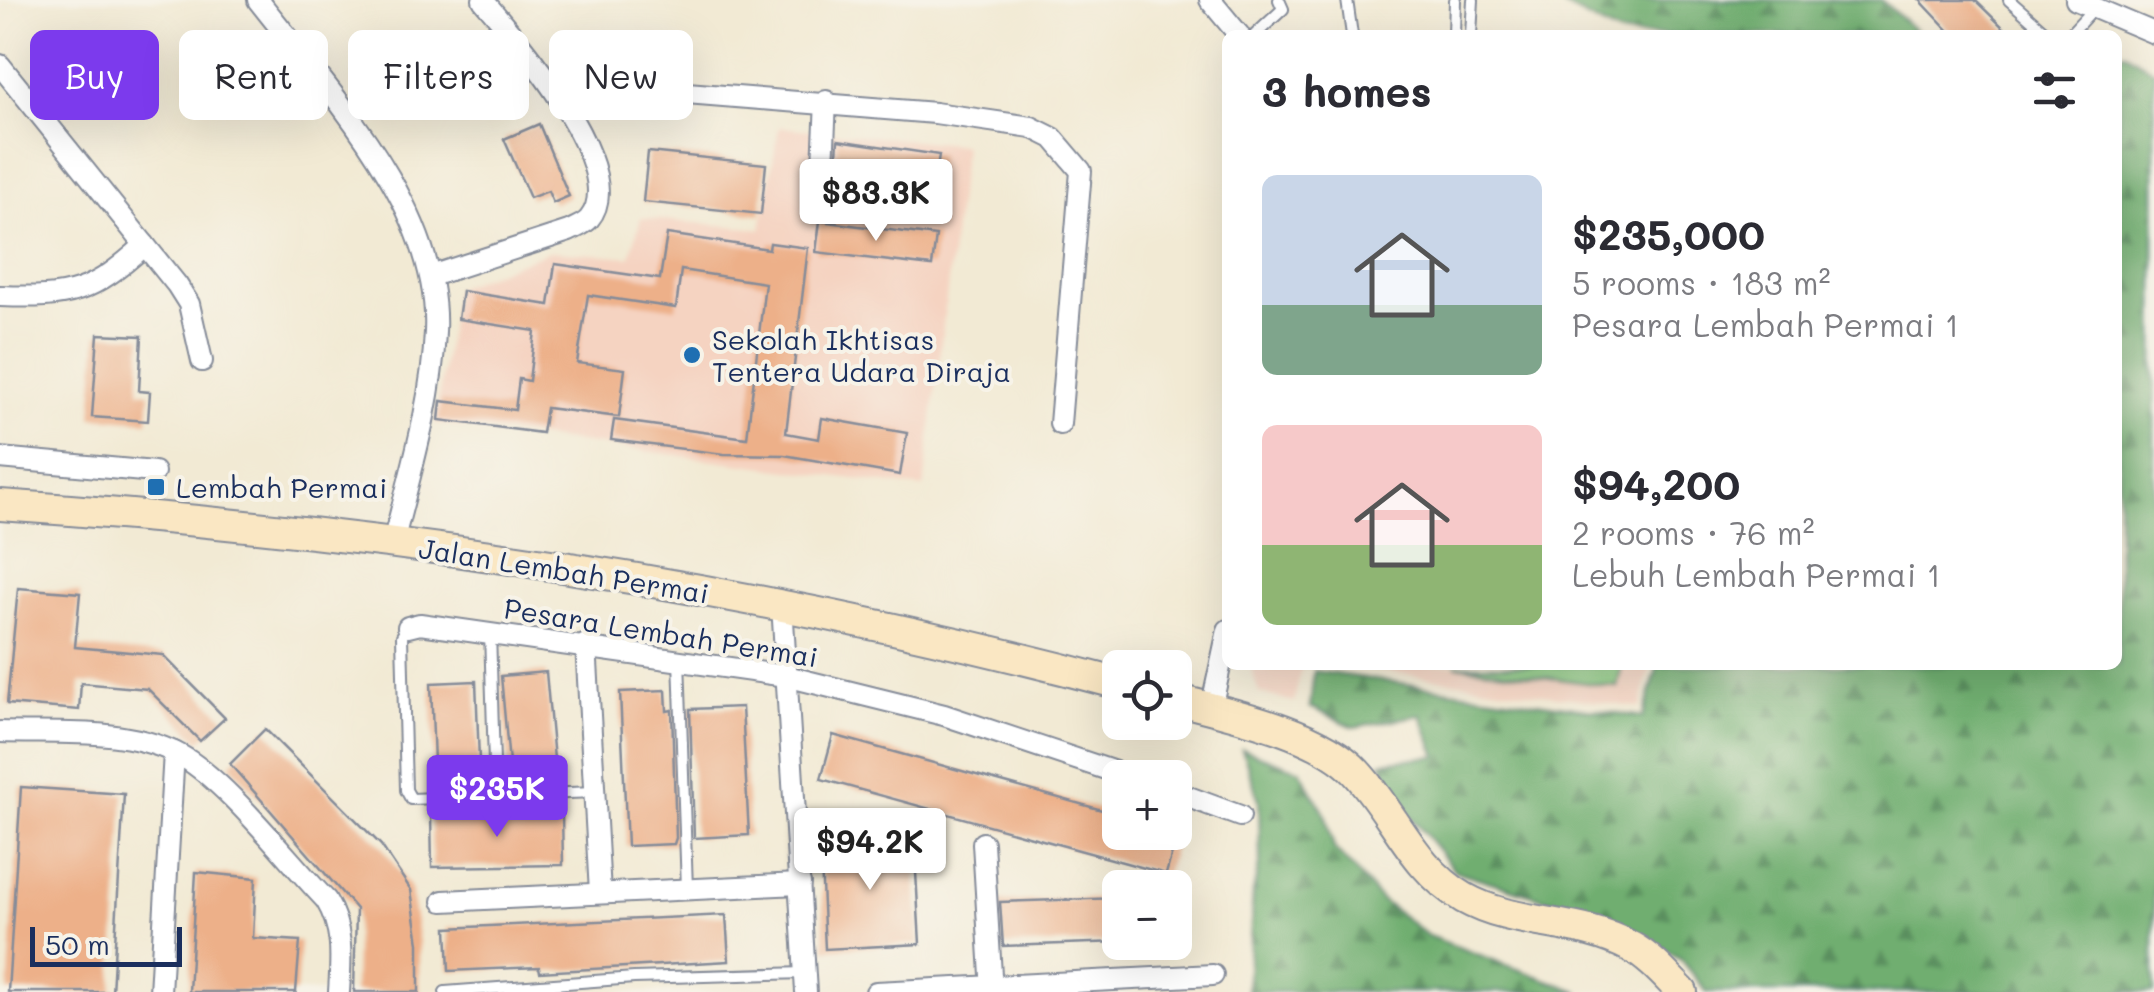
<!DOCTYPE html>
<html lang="en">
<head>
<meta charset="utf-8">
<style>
  :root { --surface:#fff; --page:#f7f7f7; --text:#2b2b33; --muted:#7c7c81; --accent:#7c3aed }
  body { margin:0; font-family:Mali,sans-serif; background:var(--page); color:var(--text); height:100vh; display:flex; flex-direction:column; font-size:38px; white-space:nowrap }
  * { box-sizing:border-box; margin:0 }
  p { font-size:32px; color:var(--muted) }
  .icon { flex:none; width:55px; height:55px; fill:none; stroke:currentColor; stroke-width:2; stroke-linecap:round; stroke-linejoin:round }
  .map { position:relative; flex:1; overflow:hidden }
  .drawer { position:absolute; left:1222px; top:30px; width:900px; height:640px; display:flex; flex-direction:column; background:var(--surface); border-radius:15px; box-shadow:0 10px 40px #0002 }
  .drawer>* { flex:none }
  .hud { position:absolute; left:30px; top:30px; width:950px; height:90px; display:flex; gap:20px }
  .fabs { position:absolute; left:1102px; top:650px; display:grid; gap:20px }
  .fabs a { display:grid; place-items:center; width:90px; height:90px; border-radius:15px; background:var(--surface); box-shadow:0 10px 40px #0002; font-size:50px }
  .scale { position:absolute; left:30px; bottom:25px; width:152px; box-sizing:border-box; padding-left:10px; border:5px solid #1b2f5e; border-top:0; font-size:28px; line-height:35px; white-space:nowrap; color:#1b2f5e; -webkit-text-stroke:8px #f7f3e8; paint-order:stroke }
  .price { position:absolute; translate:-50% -85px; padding:0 22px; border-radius:10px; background:#fff; color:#222; font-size:32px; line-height:65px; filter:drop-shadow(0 2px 5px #0008) }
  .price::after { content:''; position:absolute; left:50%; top:60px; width:30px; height:22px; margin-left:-15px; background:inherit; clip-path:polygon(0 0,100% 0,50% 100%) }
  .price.current { background:var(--accent); color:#fff }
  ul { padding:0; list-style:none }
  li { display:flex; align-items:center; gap:30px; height:250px; padding:0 40px }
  li span { display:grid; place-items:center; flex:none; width:280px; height:200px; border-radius:15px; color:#555 }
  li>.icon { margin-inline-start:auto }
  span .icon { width:120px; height:120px; fill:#fffc; stroke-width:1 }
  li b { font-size:42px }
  h2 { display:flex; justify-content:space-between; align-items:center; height:120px; padding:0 40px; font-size:42px }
  .pill { padding:0 35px; border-radius:15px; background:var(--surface); box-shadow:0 10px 40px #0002; font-size:35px; line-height:90px }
  .pill.current { background:var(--accent); color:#fff }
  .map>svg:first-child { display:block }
  .built { fill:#f5d3c1 }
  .grass { fill:#8aca81; stroke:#527c70; stroke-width:2.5 }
  .forest { fill:url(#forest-firs); stroke:#456e66; stroke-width:2.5 }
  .building { fill:#edb089 }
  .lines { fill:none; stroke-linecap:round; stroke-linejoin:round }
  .service-casing { stroke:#868c99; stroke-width:14 }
  .minor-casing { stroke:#868c99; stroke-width:24 }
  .secondary-casing { stroke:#868c99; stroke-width:34 }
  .service { stroke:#fff; stroke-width:10 }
  .minor { stroke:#fff; stroke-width:20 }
  .secondary { stroke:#fae7c3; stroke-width:30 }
  .poi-dot { fill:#1f6fb2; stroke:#f7f3e8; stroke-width:4 }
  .labels { text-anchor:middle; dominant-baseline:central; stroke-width:8; stroke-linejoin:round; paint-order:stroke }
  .poi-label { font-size:28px; fill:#1b2f5e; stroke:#f7f3e8; text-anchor:start }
  .street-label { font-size:28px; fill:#1b2f5e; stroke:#f7f3e8 }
</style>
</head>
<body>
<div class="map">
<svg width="2154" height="992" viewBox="0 0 2154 992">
  <defs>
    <pattern id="forest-firs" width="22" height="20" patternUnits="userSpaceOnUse" patternTransform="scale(2.5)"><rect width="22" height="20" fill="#6fae6f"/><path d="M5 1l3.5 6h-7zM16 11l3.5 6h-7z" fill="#5a8e5e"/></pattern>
  </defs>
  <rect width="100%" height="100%" fill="#f7f3e8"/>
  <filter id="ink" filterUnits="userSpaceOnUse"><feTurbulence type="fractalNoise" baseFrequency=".01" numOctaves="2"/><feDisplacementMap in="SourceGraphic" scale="20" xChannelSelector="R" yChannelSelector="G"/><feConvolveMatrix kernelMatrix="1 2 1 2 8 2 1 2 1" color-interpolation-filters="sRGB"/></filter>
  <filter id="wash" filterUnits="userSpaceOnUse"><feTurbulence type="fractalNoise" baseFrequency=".0048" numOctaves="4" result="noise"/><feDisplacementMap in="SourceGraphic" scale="40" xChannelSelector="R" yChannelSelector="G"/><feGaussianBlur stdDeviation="2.25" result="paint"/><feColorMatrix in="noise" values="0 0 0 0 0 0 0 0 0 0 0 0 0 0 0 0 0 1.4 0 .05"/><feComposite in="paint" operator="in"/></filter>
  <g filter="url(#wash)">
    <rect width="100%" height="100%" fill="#f2ead4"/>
    <g class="built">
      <path d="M779,127L964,145L924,488L435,423L455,288L550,251L630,257L641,218L761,229Z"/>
      <path d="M1250,665H1302L1294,702L1259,693Z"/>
      <path d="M1342,665H1651L1640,708Z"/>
    </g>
    <path class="grass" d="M1455,665H1622L1617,687Z"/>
    <g class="forest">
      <path d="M1552,0H1881L1920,35H1620Z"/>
      <path d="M2124,52L2154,71V992H1707L1681,959L1613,920L1455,871L1401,805L1382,762L1437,756L1421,715L1354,727L1310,707L1314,671L1643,717L1658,665H2118V59Z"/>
      <path d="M1242,749L1300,770L1325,814L1334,848L1381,900L1428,936L1580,992H1247L1253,892L1260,861L1259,800Z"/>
    </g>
    <g id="blocks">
      <g class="building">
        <path d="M1920,0H1975L2011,35H1953Z"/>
        <path d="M539,124L569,196L553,203L548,191L530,198L504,139Z"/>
        <path d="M838,140L939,155L935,185L836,171Z"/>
        <path d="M648,152L766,164L761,214L643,202Z"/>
        <path d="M820,221L936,236L932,266L816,252Z"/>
        <path d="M667,234L769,249L770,243L808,248L786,433L819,439L822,418L907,433L900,475L784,455L724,454L611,440L614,420L747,438L765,283L681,270L676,308L588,295L577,363L625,369L619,417L546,408L542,433L439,420L441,401L515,410L519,379L529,381L535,331L458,319L462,291L549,305L555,264L660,279Z"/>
        <path d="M98,334L142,336L139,391L150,392L148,421L92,417Z"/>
        <path d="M18,588L80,593L75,647L163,655L225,718L200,741L148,689L81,683L79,710L7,704Z"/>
        <path d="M546,672L556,781L511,785L501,676Z"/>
        <path d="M476,681L480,788L435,789L431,683Z"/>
        <path d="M666,690L667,711L672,710L676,838L674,844L627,846L620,692Z"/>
        <path d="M742,707L749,835L694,838L690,709Z"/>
        <path d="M265,729L381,845L411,890L419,943V992H354L356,909L230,764Z"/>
        <path d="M833,735L1120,815V832H1178L1166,874L821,779Z"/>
        <path d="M21,787L124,794L112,992H8Z"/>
        <path d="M562,813L563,865L432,867L431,815Z"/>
        <path d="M914,836L920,944L825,949L820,841Z"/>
        <path d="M196,872L256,878L253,938L300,941L296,992H189Z"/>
        <path d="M1120,898V942L1003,946L1000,902Z"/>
        <path d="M726,915L729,961L540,972L539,967L449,971L447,928Z"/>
      </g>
    </g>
  </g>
  <g filter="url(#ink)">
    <use href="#blocks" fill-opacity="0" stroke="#868c99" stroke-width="2.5"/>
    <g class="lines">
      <g class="service-casing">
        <g id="service">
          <path d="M1347,0L1352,35"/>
          <path d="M2009,0L2049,35"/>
          <path d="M1255,35L1283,9L1279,0"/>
          <path d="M1454,35L1455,0"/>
          <path d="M1471,35L1473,0"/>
          <path d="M2069,35L2094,8"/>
          <path d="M408,627L402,636L406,790L411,799L595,792"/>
          <path d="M490,632L495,796"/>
          <path d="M679,659L687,889"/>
          <path d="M445,992L634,978L805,973"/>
        </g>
      </g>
      <g class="minor-casing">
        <g id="minor">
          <path d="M258,0C329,91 441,210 435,332C432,403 410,474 393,543"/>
          <path d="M1210,0L1239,35"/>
          <path d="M2076,0L2154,33"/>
          <path d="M0,65L177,285L189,304L202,361"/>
          <path d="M569,111L601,92L637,89L935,113L1031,127L1053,138L1081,171L1060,424"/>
          <path d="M822,187L826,101"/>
          <path d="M431,276L569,231C575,228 585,224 589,219C631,170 514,36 483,0"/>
          <path d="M0,296C71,299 92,293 145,245"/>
          <path d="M0,458L154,472"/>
          <path d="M782,604L806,992"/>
          <path d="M408,627L420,624L786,676L944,715L1133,778"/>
          <path d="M586,644L600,893"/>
          <path d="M1211,709L1228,630"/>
          <path d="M0,732C56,734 124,727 176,753C223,776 287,860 326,900C344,930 341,958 339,992"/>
          <path d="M1175,792L1240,816"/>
          <path d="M983,843L992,992"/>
          <path d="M443,901L800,884"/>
          <path d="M160,992L174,752"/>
          <path d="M876,992L1213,975"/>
        </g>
      </g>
      <g class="secondary-casing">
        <g id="secondary">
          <path d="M0,505C377,530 754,586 1120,684"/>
          <path d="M1175,699C1228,713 1319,732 1356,772C1395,814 1413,868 1464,898C1515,927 1579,918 1631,947C1650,957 1667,977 1682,992"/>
        </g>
      </g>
      <use href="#service" class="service"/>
      <use href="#minor" class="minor"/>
      <use href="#secondary" class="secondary"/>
    </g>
  </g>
  <g class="poi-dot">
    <circle cx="692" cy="355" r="10"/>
    <rect x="146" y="477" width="20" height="20" rx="5"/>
  </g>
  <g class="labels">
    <g class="poi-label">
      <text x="712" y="339">Sekolah Ikhtisas<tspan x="712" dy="32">Tentera Udara Diraja</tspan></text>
      <text x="176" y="487">Lembah Permai</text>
    </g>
    <g class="street-label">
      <text transform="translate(564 570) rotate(9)">Jalan Lembah Permai</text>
      <text transform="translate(661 632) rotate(9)">Pesara Lembah Permai</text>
    </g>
  </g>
</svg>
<div class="fabs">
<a><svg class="icon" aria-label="locate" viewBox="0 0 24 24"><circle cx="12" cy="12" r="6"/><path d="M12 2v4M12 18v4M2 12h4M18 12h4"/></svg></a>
<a>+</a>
<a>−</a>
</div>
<div class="scale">50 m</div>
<b class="price" style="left:876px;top:244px">$83.3K</b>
<b class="price current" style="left:497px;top:840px">$235K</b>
<b class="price" style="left:870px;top:893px">$94.2K</b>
<div class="hud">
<a class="pill current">Buy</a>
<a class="pill">Rent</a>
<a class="pill">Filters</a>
<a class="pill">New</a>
</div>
<section class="drawer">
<h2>3 homes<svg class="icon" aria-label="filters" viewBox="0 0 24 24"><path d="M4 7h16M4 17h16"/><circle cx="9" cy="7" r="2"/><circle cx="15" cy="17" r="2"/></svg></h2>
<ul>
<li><span style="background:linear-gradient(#c9d6e8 65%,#7fa58c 0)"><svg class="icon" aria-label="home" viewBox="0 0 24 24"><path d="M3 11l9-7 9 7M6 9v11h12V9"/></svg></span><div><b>$235,000</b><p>5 rooms · 183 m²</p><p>Pesara Lembah Permai 1</p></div></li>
<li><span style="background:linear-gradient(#f6c9c9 60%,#8fb573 0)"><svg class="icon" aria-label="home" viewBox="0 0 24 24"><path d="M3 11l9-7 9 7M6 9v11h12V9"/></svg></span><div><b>$94,200</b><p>2 rooms · 76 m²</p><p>Lebuh Lembah Permai 1</p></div></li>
</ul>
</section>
</div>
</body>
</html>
